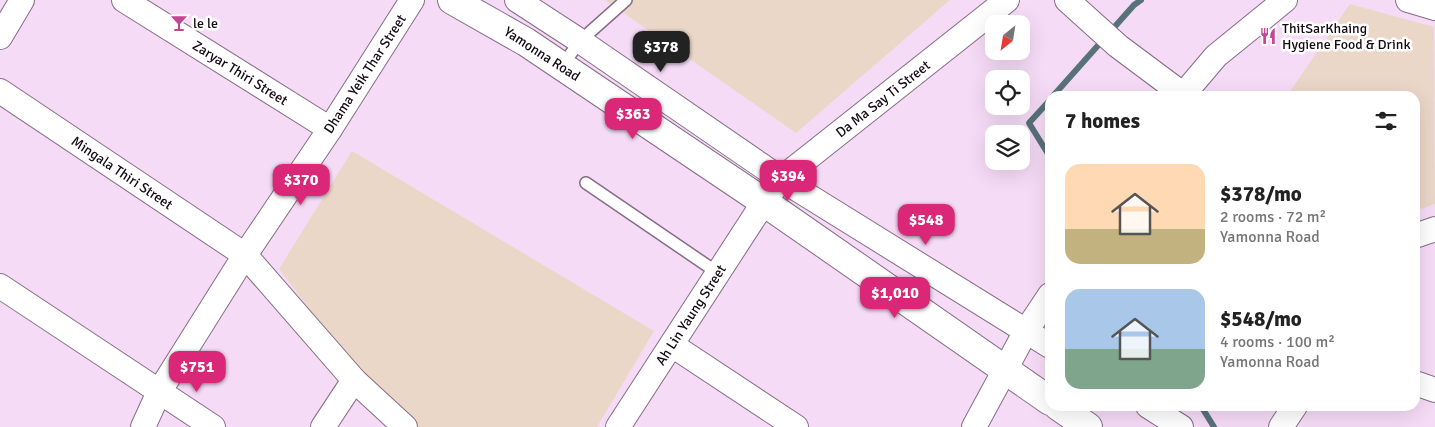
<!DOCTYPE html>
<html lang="en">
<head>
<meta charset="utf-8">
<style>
  :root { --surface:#fff; --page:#f2f2f2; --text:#222; --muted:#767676; --accent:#db2777 }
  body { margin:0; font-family:Signika,sans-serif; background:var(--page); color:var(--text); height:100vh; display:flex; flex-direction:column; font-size:19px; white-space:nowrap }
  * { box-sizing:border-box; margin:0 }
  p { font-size:16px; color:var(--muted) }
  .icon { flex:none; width:28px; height:28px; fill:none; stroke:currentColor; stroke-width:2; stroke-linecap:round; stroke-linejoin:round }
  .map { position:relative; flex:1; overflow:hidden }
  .details { position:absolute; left:1045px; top:91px; width:375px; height:320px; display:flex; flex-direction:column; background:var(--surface); border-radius:15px; box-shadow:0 5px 20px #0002 }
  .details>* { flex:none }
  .needle { width:32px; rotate:210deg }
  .tools { position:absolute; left:985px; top:15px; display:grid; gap:10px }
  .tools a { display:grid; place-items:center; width:45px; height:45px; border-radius:10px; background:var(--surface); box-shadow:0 5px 20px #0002; font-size:25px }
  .price { position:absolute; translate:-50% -42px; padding:0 11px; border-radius:10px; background:var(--accent); color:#fff; font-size:16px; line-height:32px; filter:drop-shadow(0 1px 2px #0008) }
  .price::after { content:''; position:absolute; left:50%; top:30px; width:15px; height:11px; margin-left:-8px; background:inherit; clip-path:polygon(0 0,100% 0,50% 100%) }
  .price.current { background:#222; color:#fff }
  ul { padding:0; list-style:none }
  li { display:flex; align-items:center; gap:15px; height:125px; padding:0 20px }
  li span { display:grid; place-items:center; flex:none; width:140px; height:100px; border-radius:15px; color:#555 }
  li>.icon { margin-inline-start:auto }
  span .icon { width:60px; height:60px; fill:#fffc; stroke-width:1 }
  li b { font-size:21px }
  h2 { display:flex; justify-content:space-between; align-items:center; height:60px; padding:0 20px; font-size:21px }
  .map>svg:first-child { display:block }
  .education { fill:#ebd7c8 }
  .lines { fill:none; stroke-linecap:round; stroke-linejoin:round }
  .stream { stroke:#58727a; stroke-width:6 }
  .service-casing { stroke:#856d86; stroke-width:14 }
  .minor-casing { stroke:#856d86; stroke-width:26 }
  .secondary-casing { stroke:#856d86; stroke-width:30 }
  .service { stroke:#fff; stroke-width:11 }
  .minor { stroke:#fff; stroke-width:24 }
  .secondary { stroke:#fff; stroke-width:28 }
  .labels { text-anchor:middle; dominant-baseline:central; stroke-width:5; stroke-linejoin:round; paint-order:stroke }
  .poi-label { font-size:14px; fill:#130a13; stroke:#fff; text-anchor:start }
  .street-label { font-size:14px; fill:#130a13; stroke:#fff }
</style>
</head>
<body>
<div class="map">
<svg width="1435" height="427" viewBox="0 0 1435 427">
  <rect width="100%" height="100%" fill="#f6dbf6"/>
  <g class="education">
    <path d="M605,0H950L796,133Z"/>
    <path d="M1350,4L1434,27L1435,204L1415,211V96H1287Z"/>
    <path d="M352,151L654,331L597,427H418L343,353L279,269Z"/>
  </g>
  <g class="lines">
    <g class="stream">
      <path d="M1053,96L1134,5L1141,0"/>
      <path d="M1050,100L1029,123L1050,157"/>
      <path d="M1201,406L1214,427"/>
    </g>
    <g class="service-casing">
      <g id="service">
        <path d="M562,66L580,41L626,0"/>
        <path d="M586,183L718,273"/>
      </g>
    </g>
    <g class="minor-casing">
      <g id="minor">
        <path d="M124,0L330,129"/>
        <path d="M517,0L580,41L781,179L1050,346"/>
        <path d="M1067,0L1118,46L1185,96"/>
        <path d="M1408,0L1435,8"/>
        <path d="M0,37L22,0"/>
        <path d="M0,91L245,255L354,380L405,427"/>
        <path d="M1182,96L1216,56L1285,0"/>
        <path d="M1415,236L1435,229"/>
        <path d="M0,286L213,427"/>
        <path d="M672,345L796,427"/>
        <path d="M1415,383L1435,390"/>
        <path d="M1148,406L1181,427"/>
        <path d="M143,427L159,392L245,255L330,129L412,0"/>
        <path d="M323,427L354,380"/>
        <path d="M618,427L764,202L781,179L1007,0"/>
        <path d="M974,427L1026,331L1050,295"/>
        <path d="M1281,427L1295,406"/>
      </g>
    </g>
    <g class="secondary-casing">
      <g id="secondary">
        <path d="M452,0L526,42L764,202L1050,401"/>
        <path d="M1058,406L1088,427"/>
      </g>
    </g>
    <use href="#service" class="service"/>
    <use href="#minor" class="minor"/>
    <use href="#secondary" class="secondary"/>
  </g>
  <defs>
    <g id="bar-bare" transform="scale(1.35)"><path d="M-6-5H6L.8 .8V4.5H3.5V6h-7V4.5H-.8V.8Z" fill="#c34694" stroke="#fff" stroke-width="2.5" paint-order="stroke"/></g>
    <g id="restaurant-bare" transform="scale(1.35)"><path d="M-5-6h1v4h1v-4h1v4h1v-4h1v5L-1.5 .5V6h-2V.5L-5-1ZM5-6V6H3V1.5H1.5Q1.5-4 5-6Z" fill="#c34694" stroke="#fff" stroke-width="2.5" paint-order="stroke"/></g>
  </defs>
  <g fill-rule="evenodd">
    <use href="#bar-bare" x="179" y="23"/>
    <use href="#restaurant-bare" x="1268" y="36"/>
  </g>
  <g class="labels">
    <g class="poi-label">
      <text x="193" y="23">le le</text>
      <text x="1282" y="28">ThitSarKhaing<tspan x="1282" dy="16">Hygiene Food &amp; Drink</tspan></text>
    </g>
    <g class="street-label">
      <text transform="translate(542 54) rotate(33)">Yamonna Road</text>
      <text transform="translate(240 73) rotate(32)">Zaryar Thiri Street</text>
      <text transform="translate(365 74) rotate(-57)">Dhama Yeik Thar Street</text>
      <text transform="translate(883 99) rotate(-38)">Da Ma Say Ti Street</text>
      <text transform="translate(122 173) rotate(34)">Mingala Thiri Street</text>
      <text transform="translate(691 315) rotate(-57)">Ah Lin Yaung Street</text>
    </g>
  </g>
</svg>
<div class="tools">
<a><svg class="needle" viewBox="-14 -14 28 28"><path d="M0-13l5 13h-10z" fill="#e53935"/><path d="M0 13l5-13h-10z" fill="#767676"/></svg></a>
<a><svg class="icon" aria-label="locate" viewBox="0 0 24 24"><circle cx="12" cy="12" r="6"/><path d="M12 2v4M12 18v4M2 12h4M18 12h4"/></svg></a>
<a><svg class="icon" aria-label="layers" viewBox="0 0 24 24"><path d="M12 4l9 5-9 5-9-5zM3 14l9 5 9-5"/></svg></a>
</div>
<b class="price current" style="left:661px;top:73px">$378</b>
<b class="price" style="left:633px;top:140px">$363</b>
<b class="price" style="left:788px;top:202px">$394</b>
<b class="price" style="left:301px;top:206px">$370</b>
<b class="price" style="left:926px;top:246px">$548</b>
<b class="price" style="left:895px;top:319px">$1,010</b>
<b class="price" style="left:197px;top:393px">$751</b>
<section class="details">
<h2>7 homes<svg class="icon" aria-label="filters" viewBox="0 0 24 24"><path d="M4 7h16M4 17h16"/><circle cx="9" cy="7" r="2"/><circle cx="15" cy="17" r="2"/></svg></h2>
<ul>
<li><span style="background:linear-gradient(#ffd9b3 65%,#c2b280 0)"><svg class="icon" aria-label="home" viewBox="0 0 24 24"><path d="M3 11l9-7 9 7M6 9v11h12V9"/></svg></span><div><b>$378/mo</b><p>2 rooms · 72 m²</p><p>Yamonna Road</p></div></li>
<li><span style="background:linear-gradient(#a9c7e8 60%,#7fa58c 0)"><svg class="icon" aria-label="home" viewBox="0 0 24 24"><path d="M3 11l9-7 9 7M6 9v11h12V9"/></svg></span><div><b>$548/mo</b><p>4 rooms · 100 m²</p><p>Yamonna Road</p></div></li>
</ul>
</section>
</div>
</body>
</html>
